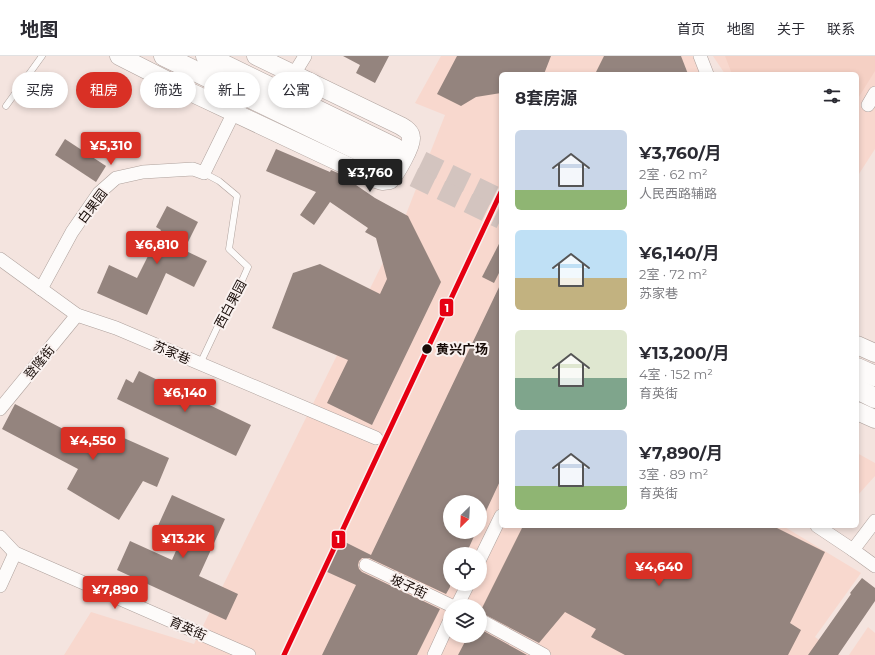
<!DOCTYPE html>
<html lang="zh">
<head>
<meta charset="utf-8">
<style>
  :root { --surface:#fff; --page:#f7f7f7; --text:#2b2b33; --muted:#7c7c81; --line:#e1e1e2; --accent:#d93025 }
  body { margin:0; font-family:Montserrat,"Noto Sans SC",sans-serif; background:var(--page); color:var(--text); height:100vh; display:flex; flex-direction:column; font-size:15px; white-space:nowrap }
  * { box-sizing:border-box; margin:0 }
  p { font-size:13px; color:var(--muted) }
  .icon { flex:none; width:22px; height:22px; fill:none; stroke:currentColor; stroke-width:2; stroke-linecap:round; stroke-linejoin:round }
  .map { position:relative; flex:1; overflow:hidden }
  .details { position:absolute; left:499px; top:16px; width:360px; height:456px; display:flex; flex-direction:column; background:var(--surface); border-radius:6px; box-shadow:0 2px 6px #0003 }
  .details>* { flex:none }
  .top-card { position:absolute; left:12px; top:16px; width:380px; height:36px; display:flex; gap:8px }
  .needle { width:26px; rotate:204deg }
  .controls { position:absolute; left:443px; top:439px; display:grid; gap:8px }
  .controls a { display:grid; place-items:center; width:44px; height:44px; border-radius:50%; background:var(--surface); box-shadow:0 2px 6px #0003; font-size:20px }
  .price { position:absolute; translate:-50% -34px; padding:0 9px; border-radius:4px; background:var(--accent); color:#fff; font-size:13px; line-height:26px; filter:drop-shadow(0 1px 2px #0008) }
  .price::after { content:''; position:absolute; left:50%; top:24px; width:12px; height:9px; margin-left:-6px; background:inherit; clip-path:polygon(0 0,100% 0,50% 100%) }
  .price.current { background:#222; color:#fff }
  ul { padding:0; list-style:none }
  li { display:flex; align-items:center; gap:12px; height:100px; padding:0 16px }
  li span { display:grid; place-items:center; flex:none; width:112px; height:80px; border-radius:6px; color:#555 }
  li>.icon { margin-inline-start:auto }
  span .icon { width:48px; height:48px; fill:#fffc; stroke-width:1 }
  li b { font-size:17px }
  h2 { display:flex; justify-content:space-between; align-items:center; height:48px; padding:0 16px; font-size:17px }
  .tag { padding:0 14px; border-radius:18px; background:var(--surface); box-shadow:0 2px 6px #0003; font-size:14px; line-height:36px }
  .tag.current { background:var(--accent); color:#fff }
  header { display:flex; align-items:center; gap:24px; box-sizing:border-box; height:56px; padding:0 20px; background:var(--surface); border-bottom:1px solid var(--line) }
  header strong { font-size:19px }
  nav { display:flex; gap:22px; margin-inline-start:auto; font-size:14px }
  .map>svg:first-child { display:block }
  .built { fill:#f8d8ce; fill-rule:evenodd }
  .green { fill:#f5d0c4 }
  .building { fill:#94847e }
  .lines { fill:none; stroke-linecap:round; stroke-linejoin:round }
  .primary-tunnel { stroke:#d3c4bf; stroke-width:20; stroke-dasharray:20 10; stroke-linecap:butt }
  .lane-casing { stroke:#aea19c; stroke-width:7 }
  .street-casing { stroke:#aea19c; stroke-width:14 }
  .secondary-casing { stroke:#aea19c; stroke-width:19 }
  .primary-casing { stroke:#aea19c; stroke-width:21 }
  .lane { stroke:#fdfbfa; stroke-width:6 }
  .street { stroke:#fdfbfa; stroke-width:13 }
  .secondary { stroke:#fdfbfa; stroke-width:18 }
  .primary { stroke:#fdfbfa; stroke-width:20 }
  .metro-1-casing { stroke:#faf2f0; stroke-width:8 }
  .metro-1 { stroke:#e60012; stroke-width:5 }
  .stop-dot { fill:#180c08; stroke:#faf2f0; stroke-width:1.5 }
  .labels { text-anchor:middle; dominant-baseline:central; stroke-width:4; stroke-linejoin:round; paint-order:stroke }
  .street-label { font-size:13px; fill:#180c08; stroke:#faf2f0 }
  .stop-label { font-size:13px; font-weight:bold; fill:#180c08; stroke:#faf2f0; text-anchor:start }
  .line-badge { stroke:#faf2f0; stroke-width:1.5 }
  .badge-label { font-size:11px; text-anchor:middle; font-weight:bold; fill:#fff }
</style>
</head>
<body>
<header>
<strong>地图</strong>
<nav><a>首页</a><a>地图</a><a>关于</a><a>联系</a></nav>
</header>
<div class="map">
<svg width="875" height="599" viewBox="0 0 875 599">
  <rect width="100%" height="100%" fill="#f4e4df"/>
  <g class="built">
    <path d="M441,0H700L707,18H501V470H783L861,517L815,581L840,599H64L91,556L194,588L403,166L445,59L415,47ZM450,446H480V476H450ZM450,498H480V528H450ZM450,550H480V580H450Z"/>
    <path d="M713,0H875V93L857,121V18H725Z"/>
    <path d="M857,397L875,407V420L857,440Z"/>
    <path d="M868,571L875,577V599H849Z"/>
  </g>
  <path class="green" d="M725,0H875V15L857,44V18H732Z"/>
  <g class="building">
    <path d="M343,0H389L375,27L356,17L360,9Z"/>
    <path d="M457,0H551L544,18H501V37L476,41L461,50L437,38Z"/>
    <path d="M604,0H681L688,18H595Z"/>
    <path d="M65,83L106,110L96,126L55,99Z"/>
    <path d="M276,93L330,116L331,114L340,118L375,142L408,160L441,226L372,369L327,347L348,304L272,272L293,217L320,208L380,238L387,223L376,182L365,176L368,172L330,146L314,169L300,159L316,136L266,115Z"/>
    <path d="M167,150L198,166L184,194L207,205L194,231L166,217L147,259L97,237L109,209L137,222L161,174L156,171Z"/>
    <path d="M501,184V213L494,227L482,221Z"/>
    <path d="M501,227V423L480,468V446H450V476H476L466,498H450V531L446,538L369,502H362L359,505L358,509L359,513L362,516L440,553L417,599H322L356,529L325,515L341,484L371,499Z"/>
    <path d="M139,315L251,369L236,400L117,343L126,323L133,327Z"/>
    <path d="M15,348L92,388L99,371L169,402L157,431L143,425L119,464L67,433L78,413L2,373Z"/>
    <path d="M172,439L225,463L199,520L238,538L226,564L117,514L130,485L172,504L181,483L157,472Z"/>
    <path d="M523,470H773L825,496L790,567L801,574L788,599H625L591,581L596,573L565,556L539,587L480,556Z"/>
    <path d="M862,522L875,532V545L838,599H808L851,538L850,537Z"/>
    <path d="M480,573L527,599H458L468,580H480Z"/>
  </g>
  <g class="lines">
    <g class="primary-tunnel">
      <path d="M395,92L501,143"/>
      <path d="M387,108L501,163"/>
    </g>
    <g class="lane-casing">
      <g id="lane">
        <path d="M6,50L42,0"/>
        <path d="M200,308L224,257L233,245L248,211L229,193L237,140L219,125L204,117"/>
      </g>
    </g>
    <g class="street-casing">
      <g id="street">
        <path d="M700,0L707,18"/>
        <path d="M294,18L305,0"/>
        <path d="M868,49L875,37"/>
        <path d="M0,203L77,259L116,272L376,382"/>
        <path d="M41,233L72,176L99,137L116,122L143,116L193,113L204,117L234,56"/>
        <path d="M0,353L77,259"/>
        <path d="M817,470L853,494L875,510"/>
        <path d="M0,481L15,497L249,599"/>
        <path d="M853,494L875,465"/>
        <path d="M480,503L501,460"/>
        <path d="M366,509L452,550"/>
        <path d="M0,530L15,497"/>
        <path d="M457,550L468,528"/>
        <path d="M480,564L544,599"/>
        <path d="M434,599L450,564"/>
      </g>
    </g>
    <g class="secondary-casing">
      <g id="secondary">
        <path d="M119,0L184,33L373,122L382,125L390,124C396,117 412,90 411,82C411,76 406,73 401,70L256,0"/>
        <path d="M857,289L875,297"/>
        <path d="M857,355L875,363"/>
      </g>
    </g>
    <g class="primary-casing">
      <g id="primary">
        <path d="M164,0L387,108"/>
        <path d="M206,0L395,92"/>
        <path d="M857,312L875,320"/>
        <path d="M857,333L875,342"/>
      </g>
    </g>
    <use href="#lane" class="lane"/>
    <use href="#street" class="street"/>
    <use href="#secondary" class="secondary"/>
    <use href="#primary" class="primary"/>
    <g class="metro-1-casing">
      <path id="metro-1" d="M284,599L501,136"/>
    </g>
    <use href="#metro-1" class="metro-1"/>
  </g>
  <circle class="stop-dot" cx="427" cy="293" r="5.5"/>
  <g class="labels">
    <g class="street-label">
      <text transform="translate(92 150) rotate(-53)">白果园</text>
      <text transform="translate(230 248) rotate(-62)">西白果园</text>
      <text transform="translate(172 296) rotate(23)">苏家巷</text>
      <text transform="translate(39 306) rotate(-51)">登隆街</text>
      <text transform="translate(409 530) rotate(25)">坡子街</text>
      <text transform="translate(188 572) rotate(24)">育英街</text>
    </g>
    <g class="stop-label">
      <text x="436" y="293">黄兴广场</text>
    </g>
  </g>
  <g class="line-badge">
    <rect x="439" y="242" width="15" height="19" rx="4" fill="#e60012"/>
    <rect x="331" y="474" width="15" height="19" rx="4" fill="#e60012"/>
  </g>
  <g class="badge-label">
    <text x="447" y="256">1</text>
    <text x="338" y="487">1</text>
  </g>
</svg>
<div class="controls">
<a><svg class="needle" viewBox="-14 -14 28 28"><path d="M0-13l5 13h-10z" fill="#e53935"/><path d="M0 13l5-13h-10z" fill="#7c7c81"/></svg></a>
<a><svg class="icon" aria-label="locate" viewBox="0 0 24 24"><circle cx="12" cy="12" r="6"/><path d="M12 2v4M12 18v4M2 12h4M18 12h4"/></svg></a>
<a><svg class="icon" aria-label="layers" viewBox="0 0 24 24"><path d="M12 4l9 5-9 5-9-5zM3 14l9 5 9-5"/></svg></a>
</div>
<b class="price" style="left:111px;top:110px">¥5,310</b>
<b class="price current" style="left:370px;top:137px">¥3,760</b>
<b class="price" style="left:157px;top:209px">¥6,810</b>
<b class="price" style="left:185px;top:357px">¥6,140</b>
<b class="price" style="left:93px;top:405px">¥4,550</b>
<b class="price" style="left:183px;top:503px">¥13.2K</b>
<b class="price" style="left:659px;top:531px">¥4,640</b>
<b class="price" style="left:115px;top:554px">¥7,890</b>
<div class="top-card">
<a class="tag">买房</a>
<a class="tag current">租房</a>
<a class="tag">筛选</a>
<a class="tag">新上</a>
<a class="tag">公寓</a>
</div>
<section class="details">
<h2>8套房源<svg class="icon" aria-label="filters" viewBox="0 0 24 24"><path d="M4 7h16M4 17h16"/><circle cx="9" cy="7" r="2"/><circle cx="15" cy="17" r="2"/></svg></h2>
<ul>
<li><span style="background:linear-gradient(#c9d6e8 75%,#8fb573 0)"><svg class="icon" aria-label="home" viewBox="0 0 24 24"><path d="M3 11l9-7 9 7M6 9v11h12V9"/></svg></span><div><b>¥3,760/月</b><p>2室 · 62 m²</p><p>人民西路辅路</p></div></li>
<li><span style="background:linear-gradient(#bfe0f5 60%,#c2b280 0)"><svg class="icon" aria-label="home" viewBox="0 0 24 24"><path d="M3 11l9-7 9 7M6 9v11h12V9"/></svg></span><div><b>¥6,140/月</b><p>2室 · 72 m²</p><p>苏家巷</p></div></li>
<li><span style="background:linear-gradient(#dfe7d0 60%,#7fa58c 0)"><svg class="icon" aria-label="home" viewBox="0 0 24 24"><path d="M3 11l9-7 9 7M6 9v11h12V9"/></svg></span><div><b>¥13,200/月</b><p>4室 · 152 m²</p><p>育英街</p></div></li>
<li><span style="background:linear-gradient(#c9d6e8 70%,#8fb573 0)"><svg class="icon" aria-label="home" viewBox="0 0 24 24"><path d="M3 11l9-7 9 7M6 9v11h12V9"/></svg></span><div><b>¥7,890/月</b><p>3室 · 89 m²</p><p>育英街</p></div></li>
</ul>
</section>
</div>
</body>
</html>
